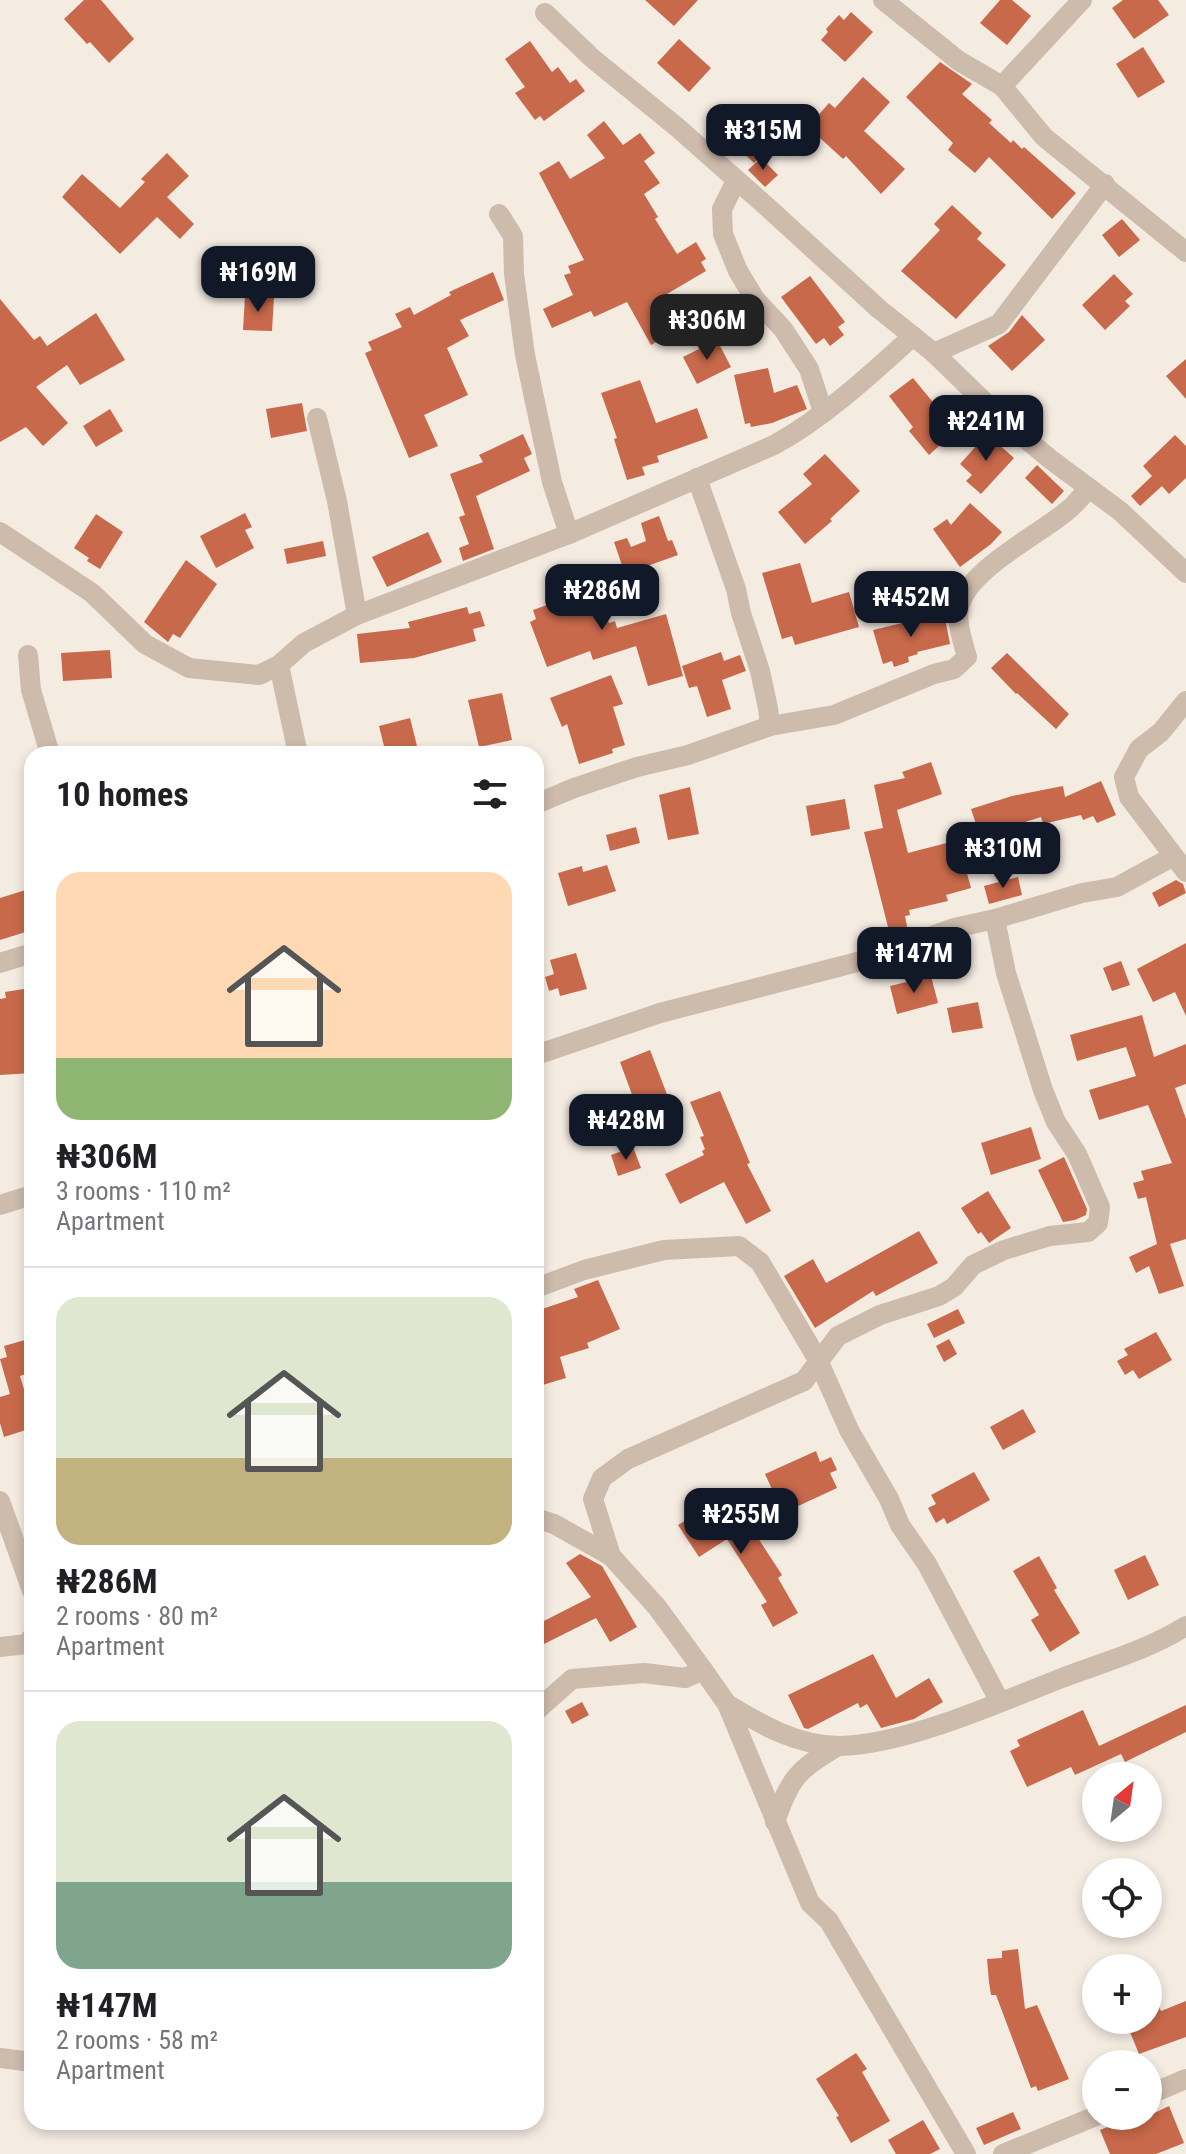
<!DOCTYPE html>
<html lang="en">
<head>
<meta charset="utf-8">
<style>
  :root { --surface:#fff; --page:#f6f6f6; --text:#202124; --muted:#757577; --line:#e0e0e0; --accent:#111827 }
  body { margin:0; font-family:"Roboto Condensed",sans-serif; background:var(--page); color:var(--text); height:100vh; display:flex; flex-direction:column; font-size:30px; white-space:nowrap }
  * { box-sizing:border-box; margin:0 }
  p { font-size:26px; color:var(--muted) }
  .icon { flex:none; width:44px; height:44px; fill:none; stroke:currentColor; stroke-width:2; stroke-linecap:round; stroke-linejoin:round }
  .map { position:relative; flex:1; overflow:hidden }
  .details { position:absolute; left:24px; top:746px; width:520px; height:1384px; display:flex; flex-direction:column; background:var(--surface); border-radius:24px; box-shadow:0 4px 12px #0003 }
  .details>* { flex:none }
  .needle { width:52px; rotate:29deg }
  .tools { position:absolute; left:1082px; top:1762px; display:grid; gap:16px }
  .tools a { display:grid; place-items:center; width:80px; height:80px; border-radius:50%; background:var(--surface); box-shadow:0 4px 12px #0003; font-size:40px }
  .price { position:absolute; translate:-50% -68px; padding:0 18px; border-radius:16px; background:var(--accent); color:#fff; font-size:26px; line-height:52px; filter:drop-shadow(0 2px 4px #0008) }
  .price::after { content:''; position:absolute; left:50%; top:48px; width:24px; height:18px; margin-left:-12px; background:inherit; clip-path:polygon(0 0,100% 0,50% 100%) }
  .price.selected { background:#222; color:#fff }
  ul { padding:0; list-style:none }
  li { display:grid; align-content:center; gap:16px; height:424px; padding:0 32px }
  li+li { border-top:2px solid var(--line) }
  li span { display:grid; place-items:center; height:248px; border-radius:24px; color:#555 }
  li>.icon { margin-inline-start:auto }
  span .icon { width:144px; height:144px; fill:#fffc; stroke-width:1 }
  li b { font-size:34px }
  h2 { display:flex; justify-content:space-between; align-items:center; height:96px; padding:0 32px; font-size:34px }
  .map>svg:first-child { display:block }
  .building { fill:#c8694b }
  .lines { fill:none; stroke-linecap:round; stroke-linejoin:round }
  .minor { stroke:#cdbbac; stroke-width:20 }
</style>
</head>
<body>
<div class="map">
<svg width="1186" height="2154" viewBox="0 0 1186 2154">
  <rect width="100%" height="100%" fill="#f4ebe1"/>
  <g class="building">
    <path d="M84,0H101L134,39L109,63L90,42L87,44L64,19Z"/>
    <path d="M645,0H698L674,26Z"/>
    <path d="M1000,0H1012L1031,16L1007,45L980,23Z"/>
    <path d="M1123,0H1158L1169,15L1134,39L1112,8Z"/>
    <path d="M851,12L873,32L845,62L821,40L828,32L826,29L839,15L844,20Z"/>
    <path d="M679,39L711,68L689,92L657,63Z"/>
    <path d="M530,41L552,72L558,67L570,83L576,79L585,91L544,121L540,116L535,120L515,93L525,87L505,59Z"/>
    <path d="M1143,47L1165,82L1138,98L1116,64Z"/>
    <path d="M940,62L972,84L962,94L992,120L989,123L1011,143L1013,140L1022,149L1024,147L1076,193L1052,219L989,157L975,173L948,150L953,143L906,97Z"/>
    <path d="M863,77L890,102L864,131L905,169L881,194L846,156L843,159L808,127L829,103L835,108Z"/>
    <path d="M760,107L785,131L754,163L729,139Z"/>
    <path d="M604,121L623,145L640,133L655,153L644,161L660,183L644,194L658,217L655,219L677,254L696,242L706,259L701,262L706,271L655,301L673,332L651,345L627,302L594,317L591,311L552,328L543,309L573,295L564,275L571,273L568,266L584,260L539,173L559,161L570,179L605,158L587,135Z"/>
    <path d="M167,153L189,176L167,197L194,224L180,239L157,217L120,254L62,197L82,174L120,208L145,182L141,179Z"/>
    <path d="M761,158L778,175L765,187L748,170Z"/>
    <path d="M952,205L982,233L977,239L1006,265L956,319L901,271L940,230L934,224Z"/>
    <path d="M1122,219L1140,240L1119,257L1102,235Z"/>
    <path d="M493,272L504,300L460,320L469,336L447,348L468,395L424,415L438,446L409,458L365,353L372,350L368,342L402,327L395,314L410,307L414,315L451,295L449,292Z"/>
    <path d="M1114,274L1133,294L1125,301L1130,306L1105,330L1082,305Z"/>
    <path d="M810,276L845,322L838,327L844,335L830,346L824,338L816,344L781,297Z"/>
    <path d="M245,296L274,297L272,331L243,330Z"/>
    <path d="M0,299L34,340L40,336L47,346L96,313L125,360L80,385L67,365L36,387L68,423L43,446L26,427L0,442Z"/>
    <path d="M1022,315L1045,340L1012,371L988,346L1009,332Z"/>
    <path d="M717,340L731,367L697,384L683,357Z"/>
    <path d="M1186,359V399L1166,376Z"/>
    <path d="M768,368L774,393L797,385L807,409L772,423L751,427L750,423L745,424L734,375Z"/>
    <path d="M913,378L936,406L947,396L968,420L929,455L909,431L913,427L889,396Z"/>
    <path d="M640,380L656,423L697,408L708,438L657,456L659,462L642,467L645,475L627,480L614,439L617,438L601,393Z"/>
    <path d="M302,403L307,431L271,438L266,409Z"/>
    <path d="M110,409L123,431L96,447L83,426Z"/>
    <path d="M523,434L532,454L524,458L530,471L476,496L494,549L463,561L459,548L469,544L459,517L465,515L450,474L483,462L479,455Z"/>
    <path d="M987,434L1014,458L981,494L966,481L972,475L960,464Z"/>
    <path d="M1175,435L1186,446V478L1169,494L1162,486L1140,506L1131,496L1152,476L1143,466Z"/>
    <path d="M825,454L860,491L830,519L832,521L805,544L778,512L812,484L803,474Z"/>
    <path d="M1037,465L1064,491L1052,504L1025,478Z"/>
    <path d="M970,503L1002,532L991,544L960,567L933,529L947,519L951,525Z"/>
    <path d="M245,513L252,527L245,530L254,548L216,568L200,536Z"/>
    <path d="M96,514L123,532L100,569L87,561L89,558L74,548Z"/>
    <path d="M659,516L668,541L672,540L678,555L625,574L614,542L627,538L631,547L646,541L641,523Z"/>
    <path d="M428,532L442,562L387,587L372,557Z"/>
    <path d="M323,541L326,556L287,564L284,549Z"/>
    <path d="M186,560L217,584L180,638L173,634L168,642L144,622Z"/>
    <path d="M800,563L812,603L849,592L859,627L795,645L792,636L782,639L762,573Z"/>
    <path d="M588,564L589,568L592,567L609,623L615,621L617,628L666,614L683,676L648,686L636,646L593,660L590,651L547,667L530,622L536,619L533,610L575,595L567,572Z"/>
    <path d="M467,607L469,614L480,611L485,626L473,629L476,641L414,658L360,663L357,634L410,628L408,622Z"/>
    <path d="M944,613L950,644L917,652L918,654L908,657L909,662L894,667L892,661L883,664L873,630Z"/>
    <path d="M110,650L112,678L63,681L61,653Z"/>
    <path d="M721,652L724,661L740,655L746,671L722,680L731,709L707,717L697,686L689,688L682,666Z"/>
    <path d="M1007,653L1069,714L1056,729L1017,693L1016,694L991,668Z"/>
    <path d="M611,675L623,704L613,707L625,745L612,749L613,753L579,764L567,724L562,727L550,698Z"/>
    <path d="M502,693L512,740L479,747L468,700Z"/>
    <path d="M410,718L419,754H386L379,726Z"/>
    <path d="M931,762L942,794L897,810L908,853L958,840L971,888L946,895L948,901L909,910L910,915L905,916L908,931L890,935L864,832L883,828L874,785L905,778L902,772Z"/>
    <path d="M1101,781L1116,815L1097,823L1093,816L1083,820L1081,815L1043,824L1041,817L980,836L971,809L1012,796L1063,786L1065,797Z"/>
    <path d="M690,787L699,834L668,840L659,795Z"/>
    <path d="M845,799L850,829L811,836L806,806Z"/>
    <path d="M636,827L640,843L610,851L606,835Z"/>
    <path d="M607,865L616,891L568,906L558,873L582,866L583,872Z"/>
    <path d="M1018,877L1022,895L989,904L984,886Z"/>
    <path d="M1176,880L1183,884L1186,893L1159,907L1152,893Z"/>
    <path d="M32,888V930L0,940V898Z"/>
    <path d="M1186,943V1016L1175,992L1153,1002L1137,969Z"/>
    <path d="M576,953L587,989L560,996L558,988L549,991L545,977L554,974L550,960Z"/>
    <path d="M1121,961L1130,985L1112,991L1103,968Z"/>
    <path d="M931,976L938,1003L897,1014L890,986Z"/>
    <path d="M24,989L25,995L32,994V1073L0,1075V999L6,998L5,992Z"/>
    <path d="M978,1002L983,1028L952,1033L947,1008Z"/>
    <path d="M1142,1015L1154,1057L1186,1044V1084L1175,1088L1186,1119V1239L1170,1244L1184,1286L1159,1294L1149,1266L1136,1273L1129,1257L1157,1244L1146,1197L1138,1199L1133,1183L1144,1180L1141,1171L1172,1163L1148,1105L1099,1120L1089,1090L1136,1076L1126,1047L1077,1061L1070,1035Z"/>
    <path d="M650,1050L668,1097L637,1108L620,1062Z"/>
    <path d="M720,1091L750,1163L747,1164L771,1211L746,1224L724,1182L680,1204L665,1174L704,1155L702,1151L705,1149L700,1137L704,1136L690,1102Z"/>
    <path d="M1031,1127L1041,1159L991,1175L981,1143Z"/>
    <path d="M633,1147L641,1168L618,1176L611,1155Z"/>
    <path d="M1064,1157L1087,1209L1086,1215L1075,1220L1063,1222L1038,1170Z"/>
    <path d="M988,1191L1011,1228L989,1243L981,1232L978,1234L961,1208Z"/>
    <path d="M919,1231L938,1263L876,1296L873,1291L815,1328L784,1276L813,1259L826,1283Z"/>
    <path d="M598,1280L620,1329L587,1343L589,1348L560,1357L566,1378L536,1387V1311L578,1297L574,1289Z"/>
    <path d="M958,1309L965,1323L934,1338L927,1324Z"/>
    <path d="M1156,1332L1172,1360L1139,1379L1133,1370L1125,1375L1117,1361L1128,1355L1124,1349Z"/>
    <path d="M32,1338V1372L20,1376L32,1416V1428L4,1437L0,1423V1397L10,1394L0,1359L7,1357L4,1346Z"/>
    <path d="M949,1339L957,1354L944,1362L936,1346Z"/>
    <path d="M1023,1409L1036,1432L1003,1450L990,1427Z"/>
    <path d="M816,1451L820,1462L831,1457L837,1470L830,1473L837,1488L783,1513L765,1474Z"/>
    <path d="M974,1472L990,1500L947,1524L944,1518L936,1523L928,1508L936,1504L931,1495Z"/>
    <path d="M720,1499L746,1541L756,1535L782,1575L778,1578L798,1613L773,1627L761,1605L767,1602L727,1539L699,1557L678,1525Z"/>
    <path d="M580,1554L602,1566L637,1627L610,1642L596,1618L536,1648V1625L591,1597L566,1563Z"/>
    <path d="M1145,1555L1159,1585L1128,1600L1114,1570Z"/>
    <path d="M1039,1556L1057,1588L1054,1590L1080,1633L1050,1652L1031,1620L1039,1615L1013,1571Z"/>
    <path d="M873,1654L896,1698L929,1678L943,1702L914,1719L881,1728L867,1704L860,1708L858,1703L808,1729L804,1728L788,1695Z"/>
    <path d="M582,1702L589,1715L572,1724L565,1711Z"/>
    <path d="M1186,1705V1732L1125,1762L1121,1754L1075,1775L1071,1767L1027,1787L1010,1751L1020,1746L1017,1740L1083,1710L1099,1746Z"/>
    <path d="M1018,1949L1025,2009L1037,2005L1069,2079L1038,2091L1036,2086L1031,2088L996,1995H991L989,1982L987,1959L1002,1958V1951Z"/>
    <path d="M1148,1980L1161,2011L1186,2001V2037L1139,2054L1125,2020H1148Z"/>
    <path d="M856,2053L867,2069L862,2072L890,2121L851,2143L836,2117L839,2116L816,2079Z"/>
    <path d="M1169,2106L1184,2143L1156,2154H1110L1100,2130L1127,2119L1128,2122L1148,2116Z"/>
    <path d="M1013,2112L1021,2129L984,2145L976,2128Z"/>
    <path d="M923,2120L940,2149L930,2154H896L888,2140Z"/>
  </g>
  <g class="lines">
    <g class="minor">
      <path d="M883,0L959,61L1002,86L1044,137L1186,252"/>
      <path d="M545,13L592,58L678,128L765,205L879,309L934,353L1002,419L1050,459L1120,511L1186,573"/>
      <path d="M1002,86L1082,0"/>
      <path d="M736,181L722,209L723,234L738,271L755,299L783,329L809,369L823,412"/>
      <path d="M499,214L513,236L514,274L525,355L552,482L569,534"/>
      <path d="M934,353L999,324L1105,184"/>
      <path d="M317,418L337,501L357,615"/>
      <path d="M697,478L736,589L741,613L760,671L768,708L770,726"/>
      <path d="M0,532L92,593L145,644L189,668L259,675L279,665L304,643L357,615L569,534L774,445C825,417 870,375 913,336"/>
      <path d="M28,655L31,690L50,754"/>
      <path d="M279,665L298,754"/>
      <path d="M1186,701L1161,732L1139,749L1124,777L1129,797L1186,872"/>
      <path d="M536,804L574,788L637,767L688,755L770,726L834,715L934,674L954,669L967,657C963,642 956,623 959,608C967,569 1041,534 1068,510C1076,504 1082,495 1089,488"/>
      <path d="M0,963L32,953"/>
      <path d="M536,1055L660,1013L869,959L954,928L995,919L1082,893L1117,887L1172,857"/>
      <path d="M0,1205L32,1195"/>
      <path d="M536,1288L584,1270L664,1250L739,1246L760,1262L818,1360L849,1430L889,1499L900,1525L927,1564L1000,1702"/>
      <path d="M0,1501L32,1591"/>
      <path d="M536,1518L554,1524L611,1556L657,1607L703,1670L727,1704L810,1903L829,1921L966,2154"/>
      <path d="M611,1556L593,1499L602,1478L628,1459L804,1381L838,1336L880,1315L939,1296L954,1287L973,1265L1004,1250L1050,1236L1088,1232L1098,1223L1100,1207L1077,1154L1056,1122L1043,1090L1006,973L995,919"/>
      <path d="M0,1647L27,1644L32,1637"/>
      <path d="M727,1704C762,1725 797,1746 840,1746C905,1745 1000,1702 1062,1678C1104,1662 1148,1650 1186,1626"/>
      <path d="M536,1711L572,1679L644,1673L685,1678L703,1670"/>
      <path d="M775,1822C790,1778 798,1769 838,1746"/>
      <path d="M0,2058L32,2062"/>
      <path d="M1148,2095L1186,2079"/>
      <path d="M1003,2154L1096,2116"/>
    </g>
  </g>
</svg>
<div class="tools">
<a><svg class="needle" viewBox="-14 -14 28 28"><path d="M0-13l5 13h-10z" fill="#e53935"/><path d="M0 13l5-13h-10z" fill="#757577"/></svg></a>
<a><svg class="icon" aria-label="locate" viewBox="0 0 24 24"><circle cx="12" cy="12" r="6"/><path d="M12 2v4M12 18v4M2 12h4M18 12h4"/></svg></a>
<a>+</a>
<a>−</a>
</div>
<b class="price" style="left:763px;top:172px">₦315M</b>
<b class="price" style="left:258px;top:314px">₦169M</b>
<b class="price selected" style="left:707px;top:362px">₦306M</b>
<b class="price" style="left:986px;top:463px">₦241M</b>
<b class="price" style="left:602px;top:632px">₦286M</b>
<b class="price" style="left:911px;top:639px">₦452M</b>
<b class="price" style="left:1003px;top:890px">₦310M</b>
<b class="price" style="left:914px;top:995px">₦147M</b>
<b class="price" style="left:626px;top:1162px">₦428M</b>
<b class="price" style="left:741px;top:1556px">₦255M</b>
<section class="details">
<h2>10 homes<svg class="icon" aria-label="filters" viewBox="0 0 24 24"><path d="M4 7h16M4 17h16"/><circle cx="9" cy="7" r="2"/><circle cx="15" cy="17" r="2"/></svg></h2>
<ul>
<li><span style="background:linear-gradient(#ffd9b3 75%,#8fb573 0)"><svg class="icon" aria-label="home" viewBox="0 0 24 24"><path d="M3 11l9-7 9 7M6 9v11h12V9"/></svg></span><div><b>₦306M</b><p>3 rooms · 110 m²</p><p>Apartment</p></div></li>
<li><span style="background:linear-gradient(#dfe7d0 65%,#c2b280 0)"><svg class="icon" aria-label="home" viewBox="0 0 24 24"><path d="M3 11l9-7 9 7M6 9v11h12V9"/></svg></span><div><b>₦286M</b><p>2 rooms · 80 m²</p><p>Apartment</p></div></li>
<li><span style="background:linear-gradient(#dfe7d0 65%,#7fa58c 0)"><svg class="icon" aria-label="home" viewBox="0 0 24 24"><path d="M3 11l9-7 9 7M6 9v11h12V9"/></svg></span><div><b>₦147M</b><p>2 rooms · 58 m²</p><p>Apartment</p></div></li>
</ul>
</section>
</div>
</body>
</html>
